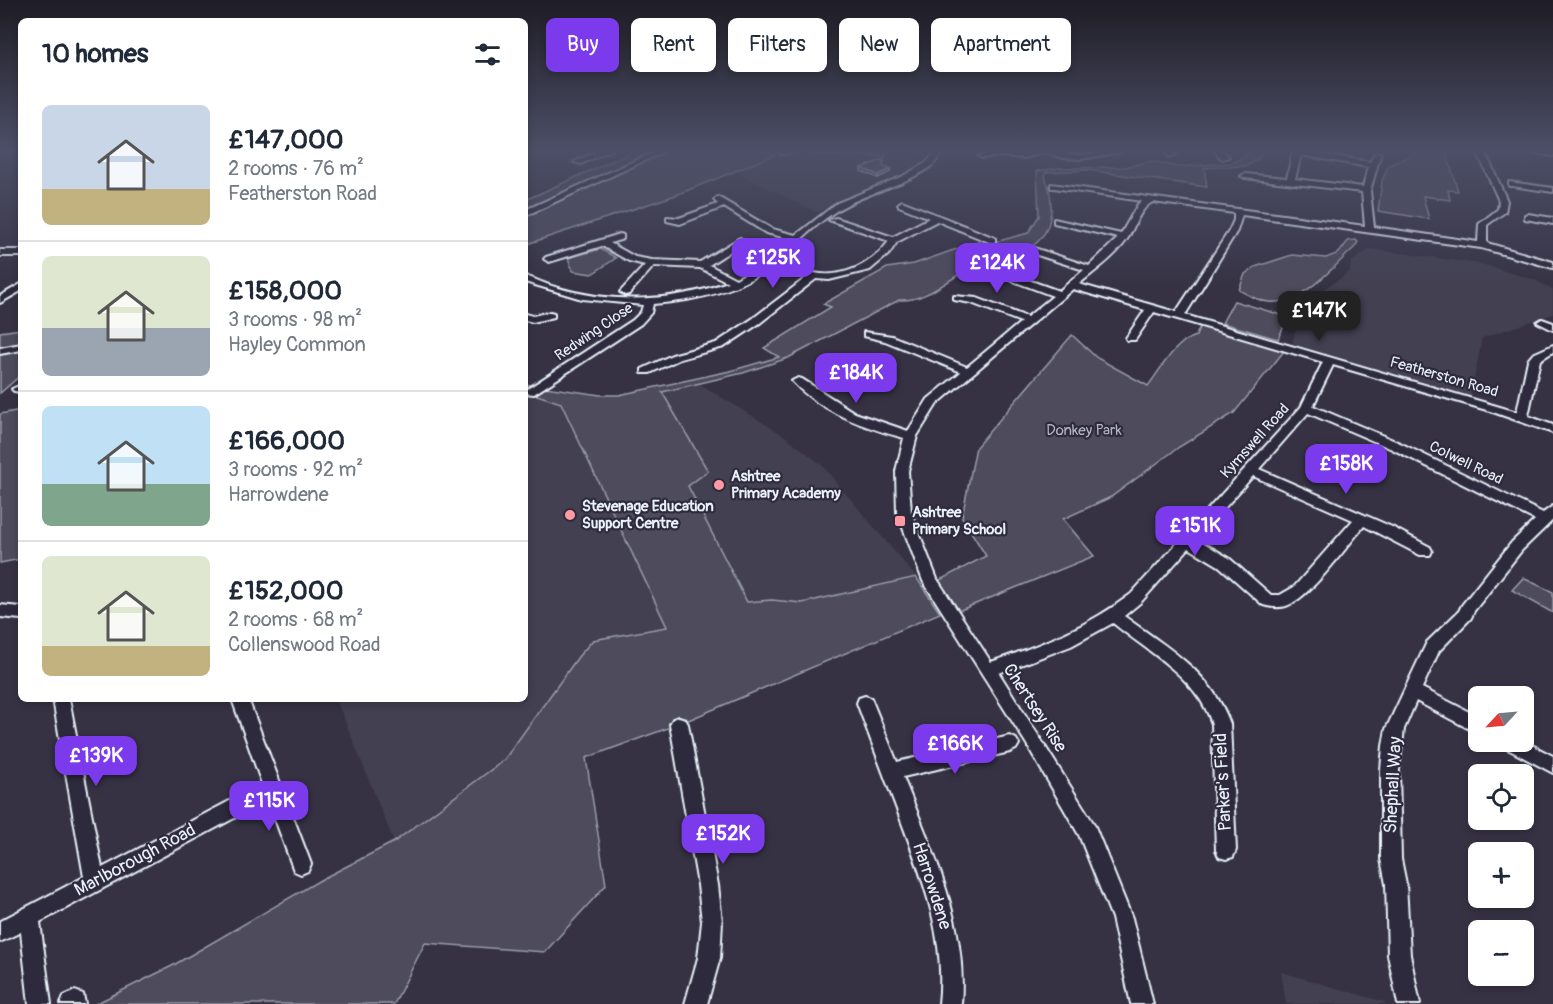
<!DOCTYPE html>
<html lang="en">
<head>
<meta charset="utf-8">
<style>
  :root { --surface:#fff; --page:#f6f6f7; --text:#1f2937; --muted:#747a83; --line:#e0e1e3; --accent:#7c3aed }
  body { margin:0; font-family:Pangolin,sans-serif; background:var(--page); color:var(--text); height:100vh; display:flex; flex-direction:column; font-size:22px; white-space:nowrap }
  * { box-sizing:border-box; margin:0 }
  p { font-size:20px; color:var(--muted) }
  .icon { flex:none; width:33px; height:33px; fill:none; stroke:currentColor; stroke-width:2; stroke-linecap:round; stroke-linejoin:round }
  .map { position:relative; flex:1; overflow:hidden }
  .panel { position:absolute; left:18px; top:18px; width:510px; height:684px; display:flex; flex-direction:column; background:var(--surface); border-radius:9px; box-shadow:0 3px 9px #0003 }
  .panel>* { flex:none }
  .banner { position:absolute; left:546px; top:18px; width:570px; height:54px; display:flex; gap:12px }
  .needle { width:39px; rotate:244deg }
  .controls { position:absolute; left:1468px; top:686px; display:grid; gap:12px }
  .controls a { display:grid; place-items:center; width:66px; height:66px; border-radius:9px; background:var(--surface); box-shadow:0 3px 9px #0003; font-size:30px }
  .price { position:absolute; translate:-50% -51px; padding:0 14px; border-radius:12px; background:var(--accent); color:#fff; font-size:20px; line-height:39px; filter:drop-shadow(0 2px 3px #0008) }
  .price::after { content:''; position:absolute; left:50%; top:36px; width:18px; height:14px; margin-left:-9px; background:inherit; clip-path:polygon(0 0,100% 0,50% 100%) }
  .price.active { background:#222; color:#fff }
  ul { padding:0; list-style:none }
  li { display:flex; align-items:center; gap:18px; height:150px; padding:0 24px }
  li+li { border-top:2px solid var(--line) }
  li span { display:grid; place-items:center; flex:none; width:168px; height:120px; border-radius:9px; color:#555 }
  li>.icon { margin-inline-start:auto }
  span .icon { width:72px; height:72px; fill:#fffc; stroke-width:1 }
  li b { font-size:26px }
  h2 { display:flex; justify-content:space-between; align-items:center; height:72px; padding:0 24px; font-size:26px }
  .tag { padding:0 21px; border-radius:9px; background:var(--surface); box-shadow:0 3px 9px #0003; font-size:21px; line-height:54px }
  .tag.active { background:var(--accent); color:#fff }
  .map>svg:first-child { display:block }
  .built { fill:#433f51 }
  .green { fill:#4d4b5c; stroke:#9a9eaa; stroke-width:1.5 }
  .lines { fill:none; stroke-linecap:round; stroke-linejoin:round }
  .minor-casing { stroke:#e8f1f8; stroke-width:4 }
  .minor { fill:#2f2a3d; fill-rule:evenodd }
  .wall { fill:#53515f; stroke:#e8f1f8; stroke-width:1.5 }
  .shaded-wall { fill:#43424d; stroke:#e8f1f8; stroke-width:1.5 }
  .building { fill:#605e6e; stroke:#e8f1f8; stroke-width:1.5 }
  .poi-dot { fill:#ff9aa2; stroke:#2f2a3d; stroke-width:2 }
  .labels { text-anchor:middle; dominant-baseline:central; stroke-width:4.5; stroke-linejoin:round; paint-order:stroke }
  .street-label { font-size:15px; fill:#e8f1f8; stroke:#2f2a3d }
  .park-label { font-size:15px; fill:#b2b7c1; stroke:#2f2a3d }
  .poi-label { font-size:15px; font-weight:bold; fill:#e8f1f8; stroke:#2f2a3d; text-anchor:start }
  .near-street-label { font-size:18px; fill:#e8f1f8; stroke:#2f2a3d }
</style>
</head>
<body>
<div class="map">
<svg width="1553" height="1004" viewBox="0 0 1553 1004">
  <rect width="100%" height="100%" fill="#363244"/>
  <filter id="ink" filterUnits="userSpaceOnUse"><feTurbulence type="fractalNoise" baseFrequency=".0167" numOctaves="2"/><feDisplacementMap in="SourceGraphic" scale="12" xChannelSelector="R" yChannelSelector="G"/><feConvolveMatrix kernelMatrix="1 2 1 2 8 2 1 2 1" color-interpolation-filters="sRGB"/></filter>
  <g filter="url(#ink)">
    <g class="built">
      <path d="M756,149H925L922,162L914,170L848,196L818,213L737,173L777,156Z"/>
      <path d="M1370,249L1481,264L1535,280L1553,290V314L1482,338L1471,397L1292,345L1296,328L1322,290L1350,272L1351,262Z"/>
      <path d="M700,384L785,436L821,464L916,577L802,603L772,600L578,657L504,760L394,842L336,699H525V391L606,403Z"/>
      <path d="M1281,972L1385,1002V1004H1286Z"/>
    </g>
    <g class="green">
      <path d="M639,149H661L525,210V200Z"/>
      <path d="M670,149H756L775,155L676,195L533,242L525,246V215Z"/>
      <path d="M1243,149H1262L1260,158L1246,166L1204,168L1207,187L1088,170L1046,172C1044,178 1046,179 1048,185C1053,202 1053,224 1041,238C1025,258 995,257 974,266C950,277 927,302 899,300L788,358L743,373L662,392L708,471L688,486L747,602L772,600L802,603L916,577L940,613L679,724L586,758L606,885L545,952L425,943L394,1004H95L172,966L322,879L394,842L504,760L578,657L593,640L667,627L561,403L525,391V384L600,395H619L730,371L779,357L764,348L831,307L823,304L887,268L914,264L982,240L999,241L1028,233L1039,216L1037,171L1059,168L1125,167L1152,161L1178,167L1190,166L1231,163L1250,154Z"/>
      <path d="M1424,149H1445L1458,191L1448,190L1450,200L1423,196L1429,219L1378,211L1382,181L1389,165Z"/>
      <path d="M1356,240L1358,242L1354,248C1333,267 1301,306 1269,302C1258,301 1248,295 1239,290L1245,274L1255,267L1292,255L1326,258L1339,253L1348,241Z"/>
      <path d="M601,249L616,258L592,274L573,271L568,258Z"/>
      <path d="M1234,301L1288,317L1278,339L1222,323Z"/>
      <path d="M1200,326L1285,350L1234,413L1179,447L1111,497L1063,519L1094,556L958,611L938,581L986,556L962,517L976,447L1072,335L1097,358L1148,386C1161,369 1175,341 1196,336Z"/>
      <path d="M21,329V346L0,349V332Z"/>
      <path d="M21,350V375L0,393V354Z"/>
      <path d="M21,410V559L0,563V414Z"/>
      <path d="M1523,578L1553,592V613L1512,590Z"/>
    </g>
    <g class="lines">
      <g class="minor-casing">
        <g id="minor">
          <path d="M531,149H544L545,150L541,152Z"/>
          <path d="M603,149H613L581,164L574,162Z"/>
          <path d="M661,149H670L525,216V210Z"/>
          <path d="M784,149H793L787,154H781L780,152Z"/>
          <path d="M933,149H941C939,162 929,169 917,175C893,188 865,194 841,208C817,222 798,243 777,261C789,265 801,270 814,273C842,279 873,264 889,241L829,220L836,218L893,237L929,218L899,206L898,204L902,201L995,238V242H989L937,221L897,242L889,254L870,270L829,280L816,279L760,323L724,347L680,359L650,373H642V369L672,355L716,343L752,319L807,277L771,266C737,292 695,301 653,304L651,313L641,324L534,394L525,393L526,390L633,320L641,312L643,305L582,299L525,282V276C535,279 545,284 555,287C611,304 673,302 728,282L700,268L654,266L629,294L625,295L620,292L645,265L629,261L602,246L549,262L544,259L546,257L620,234L623,235V239L610,243L635,257L652,260L700,262L740,238L745,241L743,243L709,265L736,279L759,266L791,239L766,233L724,207L680,224L667,221V217L679,218L718,204L714,200L718,197L772,229L796,235L837,203L903,176L926,163L932,156Z"/>
          <path d="M1040,149L1081,155L1117,150L1121,152L1081,159L1063,158L1045,152L1024,158L999,156L982,158L978,156L999,152L1024,154Z"/>
          <path d="M1163,149H1171L1176,155L1169,157Z"/>
          <path d="M1213,149H1221L1229,157L1222,159Z"/>
          <path d="M1293,149L1370,162L1375,153H1381L1370,191L1374,227L1478,242L1479,224L1498,209L1499,201L1476,149H1484L1507,201L1505,212L1487,225V243L1553,262V268L1481,248L1242,215L1237,231L1185,315L1517,412L1528,360L1533,354L1553,345V352L1540,360L1528,416L1553,425V433L1490,411L1333,365L1313,406L1400,443L1543,513L1553,506V520L1522,550L1474,611L1471,618L1439,651L1422,688L1479,717V734L1416,701L1404,729L1399,770L1401,859L1406,884L1410,955L1420,1004H1398L1388,955L1386,884L1381,859V770L1383,746L1386,729L1427,642L1459,611L1462,605L1512,542L1535,520L1392,449L1308,413L1259,469L1392,527L1430,547L1432,551L1430,555H1420L1364,526C1347,546 1309,599 1286,606C1279,608 1270,607 1263,605L1219,566L1189,548L1141,602L1124,616C1166,647 1212,672 1230,724L1236,850L1233,857L1226,859L1219,857L1216,850L1212,724C1198,678 1148,652 1113,623L1071,646L999,673L1094,824L1132,918L1153,1004H1131L1112,918L1079,835L1026,743L923,581L897,512L896,471L904,438C866,428 820,412 792,381L798,378L802,379L855,413L908,431L928,399L961,372L885,341L864,336V332L892,336L967,367L1021,322L971,303L954,300V296L977,298L1027,317L1053,296L1000,276V272H1006L1059,291L1084,270L1028,252V248H1034L1089,266L1118,238L1054,223V219L1121,234L1138,204L1142,201L1054,188H1051V184L1365,226L1362,192L1245,178L1241,176L1245,174L1287,178ZM1301,155L1368,167L1363,187L1295,179ZM1153,202L1234,213V220L1229,231L1176,312L1079,284C1096,270 1118,255 1129,236C1136,224 1140,208 1153,202ZM1073,289L1145,310L1126,338L1127,340H1135L1154,312L1323,362L1301,407L1131,594C1088,627 1041,645 991,662L937,579L911,512L908,471L917,436L937,404ZM1253,476L1353,520L1294,587L1280,595H1271L1229,558L1197,539Z"/>
          <path d="M1525,149L1553,152V156L1526,151Z"/>
          <path d="M1509,182L1553,188V192L1512,186H1509Z"/>
          <path d="M1528,214L1553,218V224L1525,219V215Z"/>
          <rect x="0" y="250" width="21" height="6"/>
          <path d="M21,284V291L0,303V296Z"/>
          <path d="M550,312L554,313V317L533,322L525,320V314L533,316Z"/>
          <path d="M1542,319L1553,323V330L1537,322Z"/>
          <path d="M21,344V350L0,354V348Z"/>
          <path d="M21,385V392L14,391L12,389Z"/>
          <path d="M0,605L21,607V619L0,617Z"/>
          <path d="M865,696L871,698L873,703L897,762L1010,736L1016,739L1019,744L1016,749L1010,752L903,777C932,850 968,923 961,1004H939C946,939 924,882 902,823C887,783 872,743 857,703L859,698Z"/>
          <path d="M53,699H69L102,868L262,784L232,699H248L311,864L308,871L301,874L294,871L268,800L40,922L51,1004H29L21,932L0,942V921L84,877Z"/>
          <path d="M679,717L685,719L688,724L718,885L722,922L720,958L707,1004H685L698,958L702,922L698,885L670,724L673,719Z"/>
          <path d="M1499,741H1524L1553,756V773L1502,746Z"/>
          <path d="M75,991L83,994L85,1004H61L64,996Z"/>
        </g>
      </g>
      <use href="#minor" class="minor"/>
    </g>
    <g class="wall">
      <path d="M812,149H886L885,157L841,154L840,156L812,154Z"/>
      <path d="M883,166L891,169L890,172L878,178L861,171V168Z"/>
    </g>
    <path class="shaded-wall" d="M891,169L890,172L878,178V175Z"/>
    <path class="building" d="M884,159L883,166L891,169L878,175L861,168Z"/>
  </g>
  <linearGradient id="sky" x2="0" y2="1"><stop stop-color="#1e1c25"/><stop offset="0.52" stop-color="#4c4f67"/><stop offset="1" stop-color="#4c4f67" stop-opacity="0"/></linearGradient>
  <rect width="1553" height="289" fill="url(#sky)"/>
  <g class="poi-dot">
    <circle cx="719" cy="485" r="6"/>
    <circle cx="570" cy="515" r="6"/>
    <rect x="894" y="515" width="12" height="12" rx="3"/>
  </g>
  <g class="labels">
    <g class="street-label">
      <text transform="translate(594 332) rotate(-34)">Redwing Close</text>
      <text transform="translate(1444 377) rotate(16)">Featherston Road</text>
      <text transform="translate(1255 441) rotate(-48)">Kymswell Road</text>
      <text transform="translate(1466 463) rotate(26)">Colwell Road</text>
    </g>
    <g class="park-label">
      <text x="1084" y="430">Donkey Park</text>
    </g>
    <g class="poi-label">
      <text x="731" y="476">Ashtree<tspan x="731" dy="17">Primary Academy</tspan></text>
      <text x="582" y="506">Stevenage Education<tspan x="582" dy="17">Support Centre</tspan></text>
      <text x="912" y="512">Ashtree<tspan x="912" dy="17">Primary School</tspan></text>
    </g>
    <g class="near-street-label">
      <text transform="translate(1035 708) rotate(57)">Chertsey Rise</text>
      <text transform="translate(1223 782) rotate(-93)">Parker's Field</text>
      <text transform="translate(1393 785) rotate(-87)">Shephall Way</text>
      <text transform="translate(135 860) rotate(-28)">Marlborough Road</text>
      <text transform="translate(932 886) rotate(72)">Harrowdene</text>
    </g>
  </g>
</svg>
<div class="controls">
<a><svg class="needle" viewBox="-14 -14 28 28"><path d="M0-13l5 13h-10z" fill="#e53935"/><path d="M0 13l5-13h-10z" fill="#747a83"/></svg></a>
<a><svg class="icon" aria-label="locate" viewBox="0 0 24 24"><circle cx="12" cy="12" r="6"/><path d="M12 2v4M12 18v4M2 12h4M18 12h4"/></svg></a>
<a>+</a>
<a>−</a>
</div>
<b class="price" style="left:773px;top:289px">£125K</b>
<b class="price" style="left:997px;top:294px">£124K</b>
<b class="price active" style="left:1319px;top:342px">£147K</b>
<b class="price" style="left:856px;top:404px">£184K</b>
<b class="price" style="left:1346px;top:495px">£158K</b>
<b class="price" style="left:1195px;top:557px">£151K</b>
<b class="price" style="left:955px;top:775px">£166K</b>
<b class="price" style="left:96px;top:787px">£139K</b>
<b class="price" style="left:269px;top:832px">£115K</b>
<b class="price" style="left:723px;top:865px">£152K</b>
<div class="banner">
<a class="tag active">Buy</a>
<a class="tag">Rent</a>
<a class="tag">Filters</a>
<a class="tag">New</a>
<a class="tag">Apartment</a>
</div>
<section class="panel">
<h2>10 homes<svg class="icon" aria-label="filters" viewBox="0 0 24 24"><path d="M4 7h16M4 17h16"/><circle cx="9" cy="7" r="2"/><circle cx="15" cy="17" r="2"/></svg></h2>
<ul>
<li><span style="background:linear-gradient(#c9d6e8 70%,#c2b280 0)"><svg class="icon" aria-label="home" viewBox="0 0 24 24"><path d="M3 11l9-7 9 7M6 9v11h12V9"/></svg></span><div><b>£147,000</b><p>2 rooms · 76 m²</p><p>Featherston Road</p></div></li>
<li><span style="background:linear-gradient(#dfe7d0 60%,#9aa5b1 0)"><svg class="icon" aria-label="home" viewBox="0 0 24 24"><path d="M3 11l9-7 9 7M6 9v11h12V9"/></svg></span><div><b>£158,000</b><p>3 rooms · 98 m²</p><p>Hayley Common</p></div></li>
<li><span style="background:linear-gradient(#bfe0f5 65%,#7fa58c 0)"><svg class="icon" aria-label="home" viewBox="0 0 24 24"><path d="M3 11l9-7 9 7M6 9v11h12V9"/></svg></span><div><b>£166,000</b><p>3 rooms · 92 m²</p><p>Harrowdene</p></div></li>
<li><span style="background:linear-gradient(#dfe7d0 75%,#c2b280 0)"><svg class="icon" aria-label="home" viewBox="0 0 24 24"><path d="M3 11l9-7 9 7M6 9v11h12V9"/></svg></span><div><b>£152,000</b><p>2 rooms · 68 m²</p><p>Collenswood Road</p></div></li>
</ul>
</section>
</div>
</body>
</html>
